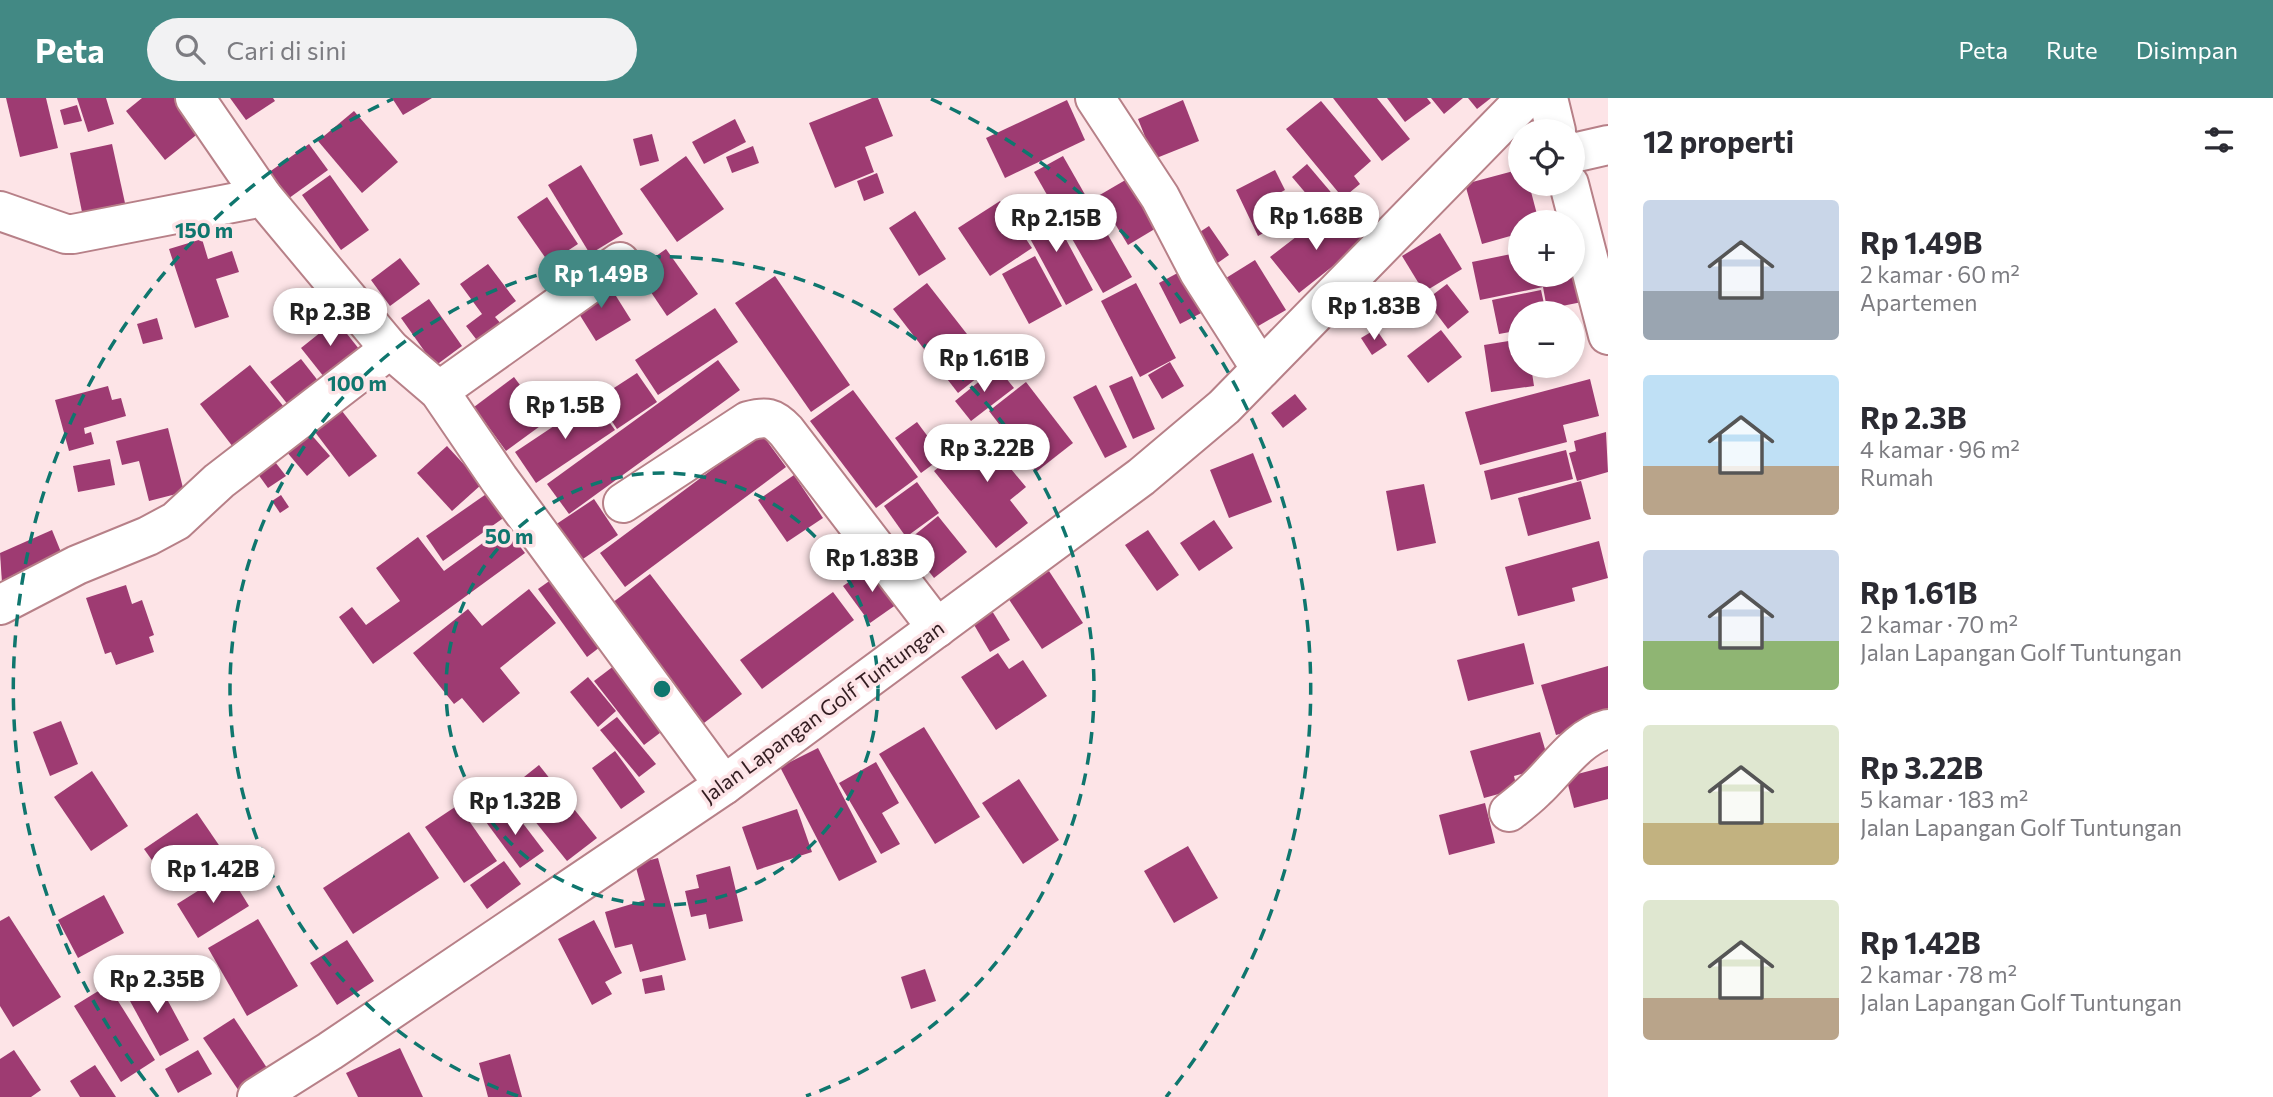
<!DOCTYPE html>
<html lang="id">
<head>
<meta charset="utf-8">
<style>
  :root { --surface:#fff; --page:#f2f2f3; --text:#2b2b33; --muted:#7c7c81; --accent:#428984 }
  body { margin:0; font-family:Commissioner,sans-serif; background:var(--page); color:var(--text); height:100vh; display:flex; flex-direction:column; font-size:26px; white-space:nowrap }
  * { box-sizing:border-box; margin:0 }
  p { font-size:23px; color:var(--muted) }
  .icon { flex:none; width:38px; height:38px; fill:none; stroke:currentColor; stroke-width:2; stroke-linecap:round; stroke-linejoin:round }
  .map { position:relative; flex:1; overflow:hidden }
  .details { display:flex; flex-direction:column; background:var(--surface); width:665px }
  .details>* { flex:none }
  .fabs { position:absolute; left:1508px; top:21px; display:grid; gap:14px }
  .fabs a { display:grid; place-items:center; width:77px; height:77px; border-radius:50%; background:var(--surface); box-shadow:0 4px 10px #0003; font-size:35px }
  .price { position:absolute; translate:-50% -60px; padding:0 16px; border-radius:24px; background:#fff; color:#222; font-size:23px; line-height:46px; filter:drop-shadow(0 2px 4px #0008) }
  .price::after { content:''; position:absolute; left:50%; top:42px; width:21px; height:16px; margin-left:-10px; background:inherit; clip-path:polygon(0 0,100% 0,50% 100%) }
  .price.current { background:var(--accent); color:#fff }
  ul { padding:0; list-style:none }
  li { display:flex; align-items:center; gap:21px; height:175px; padding:0 35px }
  li span { display:grid; place-items:center; flex:none; width:196px; height:140px; border-radius:7px; color:#555 }
  li>.icon { margin-inline-start:auto }
  span .icon { width:84px; height:84px; fill:#fffc; stroke-width:1 }
  li b { font-size:30px }
  h2 { display:flex; justify-content:space-between; align-items:center; height:84px; padding:0 35px; font-size:30px }
  header { display:flex; align-items:center; gap:42px; box-sizing:border-box; height:98px; padding:0 35px; background:var(--accent); color:#fff }
  header strong { font-size:33px }
  nav { display:flex; gap:38px; margin-inline-start:auto; font-size:24px }
  .search { width:490px; height:63px; background:var(--page); display:flex; align-items:center; gap:18px; box-sizing:border-box; padding:0 24px; border-radius:38px; color:var(--muted); font-size:26px }
  main { display:flex; flex:1; min-height:0 }
  .map>svg:first-child { display:block }
  .building { fill:#9e3b72 }
  .lines { fill:none; stroke-linecap:round; stroke-linejoin:round }
  .minor-casing { stroke:#b78088; stroke-width:42 }
  .minor { stroke:#fff; stroke-width:38 }
  .ring { fill:none; stroke:#0f766e; stroke-width:3.5; stroke-dasharray:12 9 }
  .labels { text-anchor:middle; dominant-baseline:central; stroke-width:7; stroke-linejoin:round; paint-order:stroke }
  .street-label { font-size:21px; fill:#331d21; stroke:#fde4e7 }
  .centre { fill:#0f766e; stroke:#fde4e7; stroke-width:3.5 }
  .ring-label { font-size:21px; text-anchor:middle; font-weight:bold; fill:#0f766e; stroke:#fde4e7; stroke-width:7; stroke-linejoin:round; paint-order:stroke }
</style>
</head>
<body>
<header>
<strong>Peta</strong>
<div class="search"><svg class="icon" aria-label="search" viewBox="0 0 24 24"><circle cx="10" cy="10" r="6"/><path d="M15 15l6 6"/></svg>Cari di sini</div>
<nav><a>Peta</a><a>Rute</a><a>Disimpan</a></nav>
</header>
<main>
<div class="map">
<svg width="1608" height="999" viewBox="0 0 1608 999">
  <rect width="100%" height="100%" fill="#fde4e7"/>
  <g class="building">
    <path d="M6,0H46L58,50L20,59Z"/>
    <path d="M77,0H106L114,26L88,34Z"/>
    <path d="M142,0H181L205,30L165,62L126,13Z"/>
    <path d="M230,0H273L275,3L246,22Z"/>
    <path d="M392,0H432L403,17Z"/>
    <path d="M872,0H878L893,38L865,49L874,74L835,90L809,25Z"/>
    <path d="M1333,0H1377L1410,41L1382,63Z"/>
    <path d="M1387,0H1427L1431,5L1405,24Z"/>
    <path d="M1431,0H1463L1444,16Z"/>
    <path d="M1468,0H1491L1477,11Z"/>
    <path d="M1067,2L1085,42L1005,80L986,40Z"/>
    <path d="M1183,2L1199,43L1154,61L1138,21Z"/>
    <path d="M1321,3L1371,63L1354,78L1360,86L1343,100L1286,31Z"/>
    <path d="M77,7L82,23L64,27L60,12Z"/>
    <path d="M354,13L398,64L362,95L318,43Z"/>
    <path d="M735,21L746,44L704,66L692,44Z"/>
    <path d="M652,36L659,63L640,68L633,41Z"/>
    <path d="M112,46L125,105L82,114L70,55Z"/>
    <path d="M309,46L328,72L285,103L265,77Z"/>
    <path d="M753,48L759,65L732,75L726,59Z"/>
    <path d="M686,58L724,111L677,144L640,91Z"/>
    <path d="M1063,58L1132,179L1103,195L1034,74Z"/>
    <path d="M1307,66L1346,112L1331,125L1292,79Z"/>
    <path d="M581,67L623,136L590,156L548,87Z"/>
    <path d="M1521,71V86H1529L1539,124H1521V135L1482,146L1465,86Z"/>
    <path d="M1275,72L1285,92L1272,99L1284,124L1258,138L1236,92Z"/>
    <path d="M877,75L884,95L864,103L857,83Z"/>
    <path d="M330,77L369,132L341,152L302,97Z"/>
    <path d="M1134,77L1163,126L1128,147L1098,98Z"/>
    <path d="M547,99L578,146L549,165L517,119Z"/>
    <path d="M1000,103L1032,150L990,178L958,130Z"/>
    <path d="M1047,106L1093,192L1066,207L1019,120Z"/>
    <path d="M915,113L946,161L919,178L889,130Z"/>
    <path d="M1351,120L1367,141L1299,195L1270,159L1318,122L1330,137Z"/>
    <path d="M1209,128L1229,157L1209,171L1189,141Z"/>
    <path d="M1440,135L1462,171L1424,194L1402,158Z"/>
    <path d="M202,141L208,161L232,153L239,174L216,181L229,219L195,230L169,151Z"/>
    <path d="M666,151L698,196L667,218L636,172Z"/>
    <path d="M1521,154V177H1573L1582,204L1547,211L1543,189L1480,202L1472,164Z"/>
    <path d="M1035,158L1062,208L1029,226L1002,176Z"/>
    <path d="M400,160L420,186L390,208L371,182Z"/>
    <path d="M1255,162L1286,212L1248,234L1218,185Z"/>
    <path d="M488,166L516,203L495,219L502,227L479,245L466,228L482,216L460,186Z"/>
    <path d="M1185,171L1207,212L1180,226L1159,185Z"/>
    <path d="M775,178L850,287L811,314L735,205Z"/>
    <path d="M606,182L631,222L596,243L571,203Z"/>
    <path d="M927,185L992,268L958,295L893,211Z"/>
    <path d="M1136,185L1176,260L1140,279L1101,203Z"/>
    <path d="M1447,186L1469,214L1448,231L1426,202Z"/>
    <path d="M1541,192L1546,215H1521V232L1499,236L1492,202Z"/>
    <path d="M429,201L462,248L435,268L401,220Z"/>
    <path d="M715,210L738,244L658,297L635,262Z"/>
    <path d="M157,220L163,241L143,246L137,226Z"/>
    <path d="M336,222L359,251L324,279L301,250Z"/>
    <path d="M1376,231L1387,247L1372,257L1361,240Z"/>
    <path d="M1441,232L1462,259L1428,285L1407,258Z"/>
    <path d="M1521,241V268H1531L1534,288L1491,294L1484,247Z"/>
    <path d="M301,261L319,284L289,308L270,284Z"/>
    <path d="M718,262L740,292L569,416L547,386Z"/>
    <path d="M1170,264L1184,288L1162,301L1148,277Z"/>
    <path d="M250,267L284,309L233,349L200,306Z"/>
    <path d="M997,269L1014,290L971,323L955,303Z"/>
    <path d="M637,275L657,304L617,331L597,301Z"/>
    <path d="M1132,278L1155,331L1133,341L1109,288Z"/>
    <path d="M514,279L547,323L506,353L474,309Z"/>
    <path d="M1590,281L1599,318L1563,327L1567,344L1480,367L1465,314Z"/>
    <path d="M1026,284L1073,345L1036,374L989,313Z"/>
    <path d="M1096,287L1127,349L1105,360L1073,299Z"/>
    <path d="M108,288L112,302L121,300L126,318L84,330L85,336L91,334L94,346L69,353L55,302Z"/>
    <path d="M853,292L918,379L876,410L810,323Z"/>
    <path d="M1295,296L1307,311L1283,330L1271,315Z"/>
    <path d="M593,302L615,332L536,385L515,354Z"/>
    <path d="M342,313L377,358L349,379L315,334Z"/>
    <path d="M917,324L943,359L921,375L895,340Z"/>
    <path d="M994,326L1023,362L1011,371L1026,389L1010,402L1028,425L996,450L934,373Z"/>
    <path d="M168,330L184,394L149,403L139,363L122,367L116,343Z"/>
    <path d="M308,333L330,358L307,378L286,353Z"/>
    <path d="M1606,334L1608,374L1577,383L1569,355L1576,353L1574,343Z"/>
    <path d="M761,335L786,369L625,489L600,455Z"/>
    <path d="M447,348L482,386L452,413L417,375Z"/>
    <path d="M1566,352L1573,381L1491,402L1484,373Z"/>
    <path d="M1253,355L1272,404L1229,420L1210,372Z"/>
    <path d="M272,360L286,378L268,390L255,372Z"/>
    <path d="M110,361L115,387L78,394L73,368Z"/>
    <path d="M794,377L823,420L787,444L758,402Z"/>
    <path d="M1581,383L1591,421L1528,438L1518,400Z"/>
    <path d="M917,384L939,415L906,439L884,408Z"/>
    <path d="M1424,386L1436,445L1397,453L1386,393Z"/>
    <path d="M492,392L509,416L443,463L426,438Z"/>
    <path d="M281,397L289,409L280,415L272,403Z"/>
    <path d="M594,401L618,437L580,463L555,427Z"/>
    <path d="M938,418L967,454L934,480L906,444Z"/>
    <path d="M1214,422L1233,450L1199,473L1180,445Z"/>
    <path d="M505,429L525,455L373,566L339,519L352,509L366,527L400,503L376,470L418,439L444,473Z"/>
    <path d="M52,432L63,459L2,485L0,455Z"/>
    <path d="M1148,432L1179,477L1157,493L1125,447Z"/>
    <path d="M1599,443L1608,480L1572,490L1575,503L1518,518L1505,469Z"/>
    <path d="M873,467L900,504L870,525L843,488Z"/>
    <path d="M1049,473L1083,525L1042,551L1008,500Z"/>
    <path d="M650,476L742,596L704,625L612,505Z"/>
    <path d="M555,479L604,546L587,559L538,491Z"/>
    <path d="M126,487L132,506L142,502L154,537L149,539L154,554L116,567L111,554L105,556L86,500Z"/>
    <path d="M529,491L556,525L500,570L520,595L483,625L462,600L454,606L413,555L468,511L482,528Z"/>
    <path d="M833,494L854,522L762,591L740,562Z"/>
    <path d="M989,508L1010,542L990,554L970,520Z"/>
    <path d="M1524,545L1534,586L1468,603L1457,562Z"/>
    <path d="M998,555L1009,571L1023,562L1047,598L996,632L961,579Z"/>
    <path d="M623,561L673,625L644,647L594,583Z"/>
    <path d="M1608,568V613L1594,627L1556,637L1541,587Z"/>
    <path d="M588,579L616,613L598,629L570,594Z"/>
    <path d="M617,619L656,666L639,679L600,632Z"/>
    <path d="M61,623L78,666L50,678L33,634Z"/>
    <path d="M924,629L980,719L935,746L879,656Z"/>
    <path d="M1540,634L1550,668L1514,678L1517,691L1484,700L1470,653Z"/>
    <path d="M818,650L877,764L839,783L780,669Z"/>
    <path d="M615,653L645,694L621,711L592,670Z"/>
    <path d="M876,664L899,705L882,715L900,746L881,756L839,685Z"/>
    <path d="M539,667L597,740L567,763L509,691Z"/>
    <path d="M1608,668V701L1574,710L1566,679Z"/>
    <path d="M92,673L128,728L91,753L54,699Z"/>
    <path d="M1019,681L1059,742L1023,766L982,705Z"/>
    <path d="M1485,705L1495,745L1449,757L1439,717Z"/>
    <path d="M458,707L497,763L464,785L425,729Z"/>
    <path d="M509,707L544,753L520,770L486,724Z"/>
    <path d="M797,711L812,754L757,772L742,729Z"/>
    <path d="M197,715L225,756L173,792L144,751Z"/>
    <path d="M409,734L439,780L353,836L323,790Z"/>
    <path d="M1188,748L1218,800L1174,825L1144,773Z"/>
    <path d="M658,760L686,862L640,874L632,846L615,850L605,814L645,802L635,766Z"/>
    <path d="M504,763L521,786L487,811L470,787Z"/>
    <path d="M730,768L743,823L709,831L706,816L691,819L685,793L699,790L696,777Z"/>
    <path d="M228,774L249,808L198,840L177,806Z"/>
    <path d="M104,797L124,835L78,860L58,822Z"/>
    <path d="M9,818L61,899L13,929L0,908V823Z"/>
    <path d="M258,821L298,888L247,918L208,850Z"/>
    <path d="M594,822L622,875L605,884L612,896L592,907L558,841Z"/>
    <path d="M347,842L374,883L337,907L310,865Z"/>
    <path d="M925,871L936,903L911,911L901,879Z"/>
    <path d="M154,877L189,942L160,958L124,892Z"/>
    <path d="M662,877L665,892L645,896L642,881Z"/>
    <path d="M108,887L155,962L121,984L74,908Z"/>
    <path d="M234,920L271,976L241,996L203,940Z"/>
    <path d="M400,950L423,999H358L346,975Z"/>
    <path d="M14,952L41,992L31,999H0V961Z"/>
    <path d="M198,952L212,976L178,995L165,971Z"/>
    <path d="M510,956L522,999H488L479,965Z"/>
    <path d="M95,967L116,999H80L70,983Z"/>
  </g>
  <g class="lines">
    <g class="minor-casing">
      <g id="minor">
        <path d="M195,0L263,99"/>
        <path d="M1095,0L1160,99L1199,174L1261,271"/>
        <path d="M1548,0L1556,33"/>
        <path d="M1573,55L1608,47"/>
        <path d="M1569,86L1608,237"/>
        <path d="M0,113L66,136H73L263,99L390,251L439,293L499,381L724,687"/>
        <path d="M439,293L620,164"/>
        <path d="M623,405L748,323C766,318 773,319 786,333L937,530"/>
        <path d="M0,507L77,467L148,438L176,423L219,383L390,251"/>
        <path d="M1509,714C1518,707 1527,700 1535,692C1557,672 1577,639 1608,631"/>
        <path d="M257,999L330,953L724,687L1141,379L1224,309L1526,0"/>
      </g>
    </g>
    <use href="#minor" class="minor"/>
  </g>
  <g class="ring">
    <circle cx="662" cy="591" r="216"/>
    <path d="M518 998A432 432 0 1 1 806 998"/>
    <path d="M158 999A648 648 0 0 1 393 1M931 1A648 648 0 0 1 1166 999"/>
  </g>
  <g class="labels">
    <g class="street-label">
      <text transform="translate(822 613) rotate(-36)">Jalan Lapangan Golf Tuntungan</text>
    </g>
  </g>
  <circle cx="662" cy="591" r="10" class="centre"/>
  <g class="ring-label">
    <text x="204" y="140">150 m</text>
    <text x="357" y="293">100 m</text>
    <text x="509" y="446">50 m</text>
  </g>
</svg>
<div class="fabs">
<a><svg class="icon" aria-label="locate" viewBox="0 0 24 24"><circle cx="12" cy="12" r="6"/><path d="M12 2v4M12 18v4M2 12h4M18 12h4"/></svg></a>
<a>+</a>
<a>−</a>
</div>
<b class="price" style="left:1316px;top:154px">Rp 1.68B</b>
<b class="price" style="left:1056px;top:156px">Rp 2.15B</b>
<b class="price current" style="left:601px;top:212px">Rp 1.49B</b>
<b class="price" style="left:1374px;top:244px">Rp 1.83B</b>
<b class="price" style="left:330px;top:250px">Rp 2.3B</b>
<b class="price" style="left:984px;top:296px">Rp 1.61B</b>
<b class="price" style="left:565px;top:343px">Rp 1.5B</b>
<b class="price" style="left:987px;top:386px">Rp 3.22B</b>
<b class="price" style="left:872px;top:496px">Rp 1.83B</b>
<b class="price" style="left:515px;top:739px">Rp 1.32B</b>
<b class="price" style="left:213px;top:807px">Rp 1.42B</b>
<b class="price" style="left:157px;top:917px">Rp 2.35B</b>
</div>
<section class="details">
<h2>12 properti<svg class="icon" aria-label="filters" viewBox="0 0 24 24"><path d="M4 7h16M4 17h16"/><circle cx="9" cy="7" r="2"/><circle cx="15" cy="17" r="2"/></svg></h2>
<ul>
<li><span style="background:linear-gradient(#c9d6e8 65%,#9aa5b1 0)"><svg class="icon" aria-label="home" viewBox="0 0 24 24"><path d="M3 11l9-7 9 7M6 9v11h12V9"/></svg></span><div><b>Rp 1.49B</b><p>2 kamar · 60 m²</p><p>Apartemen</p></div></li>
<li><span style="background:linear-gradient(#bfe0f5 65%,#b9a48a 0)"><svg class="icon" aria-label="home" viewBox="0 0 24 24"><path d="M3 11l9-7 9 7M6 9v11h12V9"/></svg></span><div><b>Rp 2.3B</b><p>4 kamar · 96 m²</p><p>Rumah</p></div></li>
<li><span style="background:linear-gradient(#c9d6e8 65%,#8fb573 0)"><svg class="icon" aria-label="home" viewBox="0 0 24 24"><path d="M3 11l9-7 9 7M6 9v11h12V9"/></svg></span><div><b>Rp 1.61B</b><p>2 kamar · 70 m²</p><p>Jalan Lapangan Golf Tuntungan</p></div></li>
<li><span style="background:linear-gradient(#dfe7d0 70%,#c2b280 0)"><svg class="icon" aria-label="home" viewBox="0 0 24 24"><path d="M3 11l9-7 9 7M6 9v11h12V9"/></svg></span><div><b>Rp 3.22B</b><p>5 kamar · 183 m²</p><p>Jalan Lapangan Golf Tuntungan</p></div></li>
<li><span style="background:linear-gradient(#dfe7d0 70%,#b9a48a 0)"><svg class="icon" aria-label="home" viewBox="0 0 24 24"><path d="M3 11l9-7 9 7M6 9v11h12V9"/></svg></span><div><b>Rp 1.42B</b><p>2 kamar · 78 m²</p><p>Jalan Lapangan Golf Tuntungan</p></div></li>
</ul>
</section>
</main>
</body>
</html>
